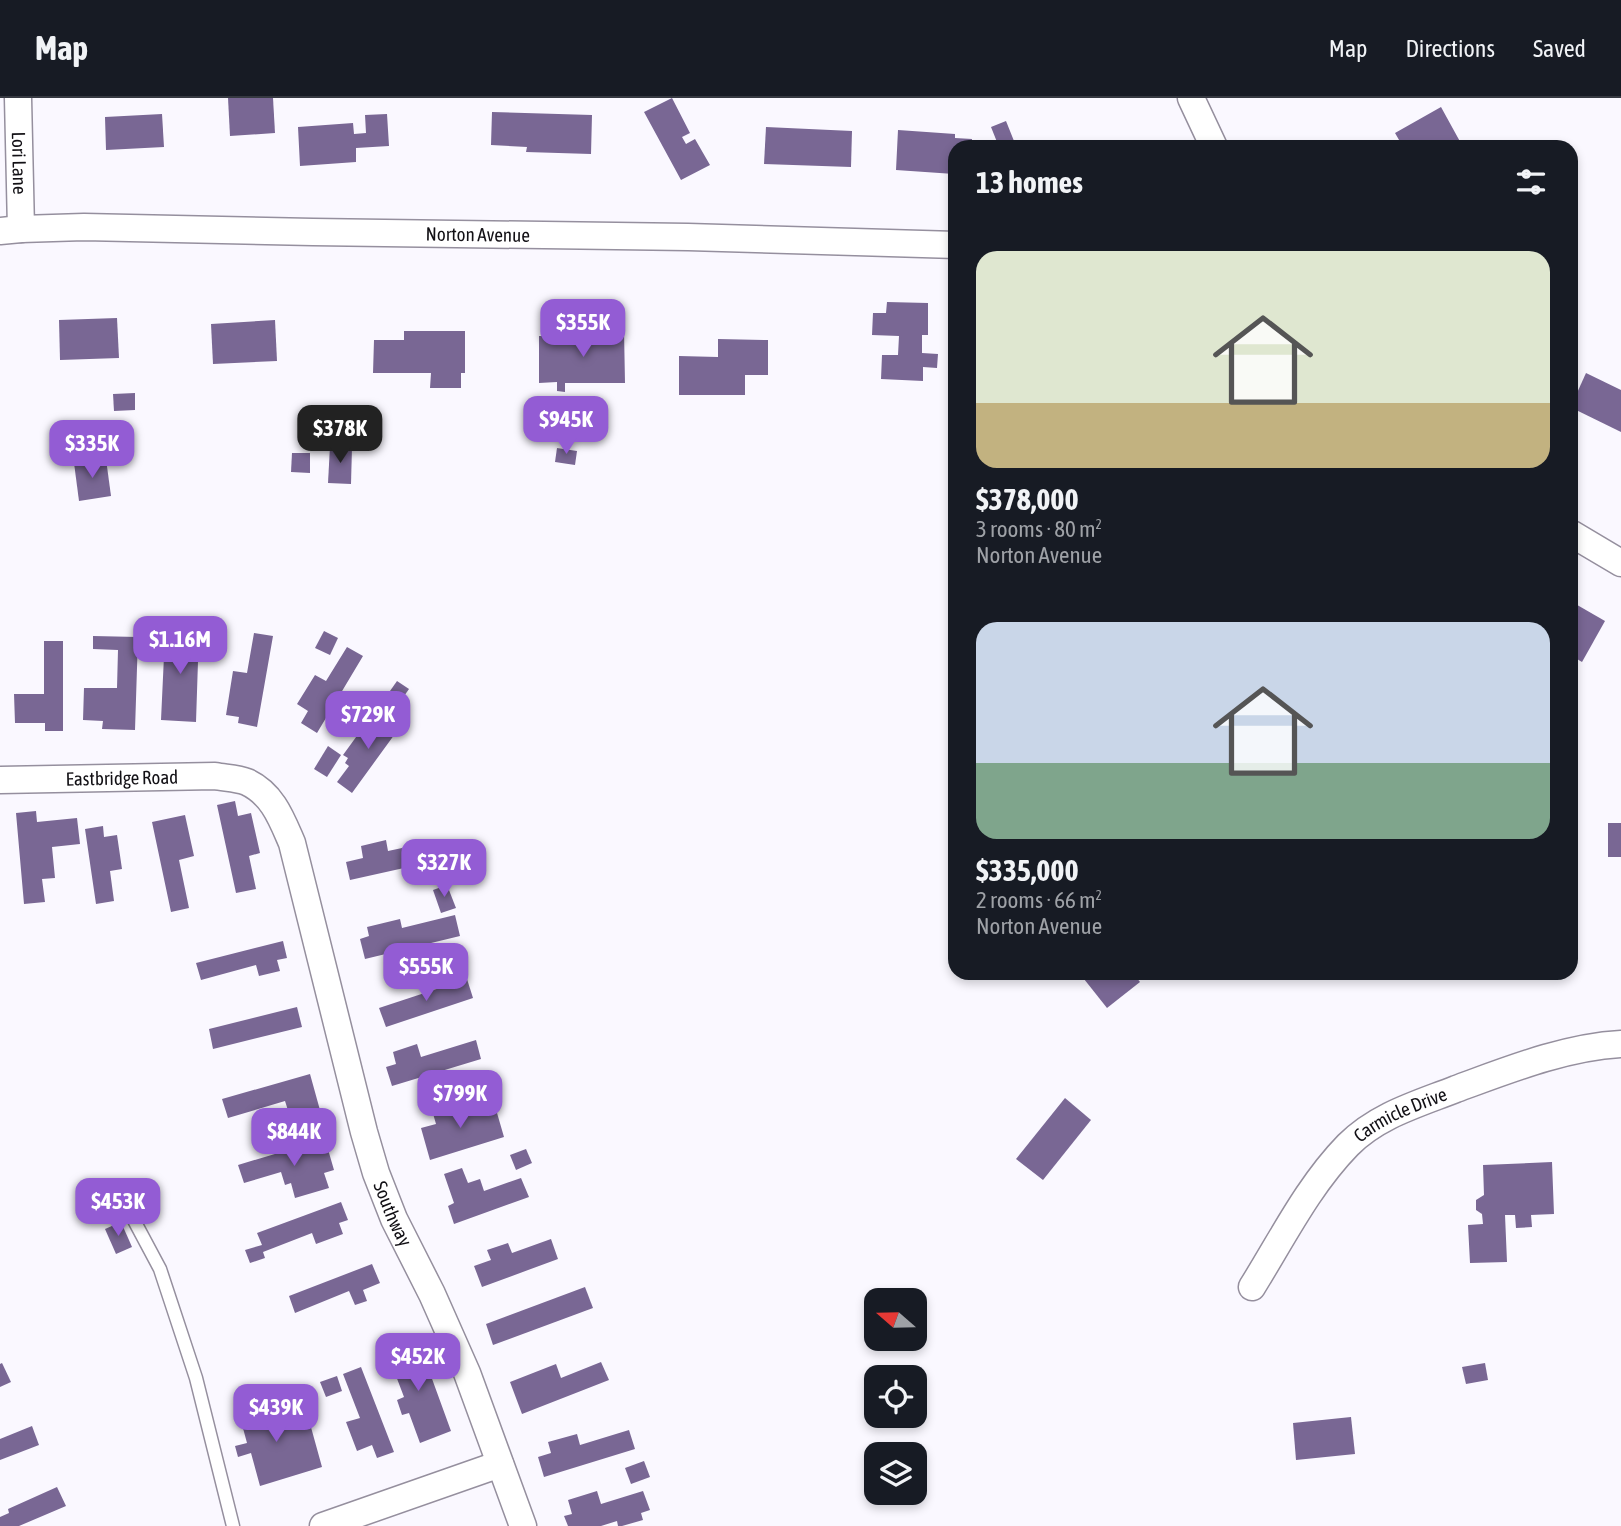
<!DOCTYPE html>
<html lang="en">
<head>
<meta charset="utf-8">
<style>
  :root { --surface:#171b24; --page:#20242c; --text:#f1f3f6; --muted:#9ea1a6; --line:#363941; --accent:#935cd4 }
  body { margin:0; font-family:"Asap Condensed",sans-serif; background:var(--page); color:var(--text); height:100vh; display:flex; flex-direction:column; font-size:26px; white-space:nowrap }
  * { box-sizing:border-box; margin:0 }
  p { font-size:23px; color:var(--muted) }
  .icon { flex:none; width:38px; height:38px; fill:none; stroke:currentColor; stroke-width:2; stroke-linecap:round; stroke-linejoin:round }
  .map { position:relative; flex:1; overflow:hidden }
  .drawer { position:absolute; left:948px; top:42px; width:630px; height:840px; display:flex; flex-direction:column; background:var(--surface); border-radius:21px; box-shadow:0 4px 10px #0003 }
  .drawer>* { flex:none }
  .needle { width:46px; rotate:290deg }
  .tools { position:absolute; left:864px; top:1190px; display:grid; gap:14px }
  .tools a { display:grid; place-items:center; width:63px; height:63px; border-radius:14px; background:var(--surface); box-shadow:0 4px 10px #0003; font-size:35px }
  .price { position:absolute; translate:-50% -60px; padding:0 16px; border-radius:14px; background:var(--accent); color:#fff; font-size:23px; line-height:46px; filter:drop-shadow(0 2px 4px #0008) }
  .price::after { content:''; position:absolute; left:50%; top:42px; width:21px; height:16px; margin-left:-10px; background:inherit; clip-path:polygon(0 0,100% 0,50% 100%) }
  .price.on { background:#222; color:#fff }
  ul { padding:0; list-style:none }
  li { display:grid; align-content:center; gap:14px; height:371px; padding:0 28px }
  li span { display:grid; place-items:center; height:217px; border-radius:21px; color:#555 }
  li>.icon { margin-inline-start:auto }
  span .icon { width:126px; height:126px; fill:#fffc; stroke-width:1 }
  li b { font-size:30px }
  h2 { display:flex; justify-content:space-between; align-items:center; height:84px; padding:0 28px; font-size:30px }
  header { display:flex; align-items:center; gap:42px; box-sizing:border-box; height:98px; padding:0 35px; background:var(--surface); border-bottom:2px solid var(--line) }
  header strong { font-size:33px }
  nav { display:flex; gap:38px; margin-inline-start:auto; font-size:24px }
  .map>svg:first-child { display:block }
  .building { fill:#796794 }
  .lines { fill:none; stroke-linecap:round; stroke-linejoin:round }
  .service-casing { stroke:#958f9e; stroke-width:15 }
  .minor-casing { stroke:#958f9e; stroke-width:29 }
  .service { stroke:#fff; stroke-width:12 }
  .minor { stroke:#fff; stroke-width:26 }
  .labels { text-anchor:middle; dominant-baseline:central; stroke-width:5; stroke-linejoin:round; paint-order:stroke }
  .street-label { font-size:19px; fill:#121015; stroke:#fff }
</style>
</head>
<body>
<header>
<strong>Map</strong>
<nav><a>Map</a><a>Directions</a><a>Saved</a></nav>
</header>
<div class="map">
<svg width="1621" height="1428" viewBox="0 0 1621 1428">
  <rect width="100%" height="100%" fill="#faf8ff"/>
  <g class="building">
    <path d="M228,0H273L275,35L230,38Z"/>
    <path d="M672,0L690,35L682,39L686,46L695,41L710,67L681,82L644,14Z"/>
    <path d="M1441,9L1463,49H1398L1402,47L1395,35Z"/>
    <path d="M492,14L592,17L591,56L526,54L527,49L491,47Z"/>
    <path d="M162,16L164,49L106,52L105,19Z"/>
    <path d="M387,16L389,48L356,50V64L300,68L298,29L353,25L354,36L366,35L365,17Z"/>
    <path d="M1006,23L1016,48L1014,49H999L991,29Z"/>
    <path d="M766,29L852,33L851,69L764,66Z"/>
    <path d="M898,32L955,36V40L972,41V49H956L954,76L896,72Z"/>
    <path d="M887,204L928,205V237H922V255L938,256L937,270L923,269V283L881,281L882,257H898L899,238L872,237L873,215H886Z"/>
    <path d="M117,220L119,260L60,262L59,222Z"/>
    <path d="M275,222L277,263L213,266L211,226Z"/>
    <path d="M592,232H624L625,285H565V294L557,293V284L539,285V238H592Z"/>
    <path d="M404,233H465V275H461V290H430L431,275H373L374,242H404Z"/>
    <path d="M718,241L768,242V277H745V297H679V258L718,259Z"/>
    <path d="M1586,275L1621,292V334L1572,310V306Z"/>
    <path d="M135,295V312L114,313L113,296Z"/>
    <path d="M330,348L352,349L351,386L328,385Z"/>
    <path d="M557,350L577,353L575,367L555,364Z"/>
    <path d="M292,355H310V375L291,374Z"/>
    <path d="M106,361L111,398L79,403L74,365Z"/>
    <path d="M1572,504L1605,523L1582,564L1572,558Z"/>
    <path d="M156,531L199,533L196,624L161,622L164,558L180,559L181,546L155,545Z"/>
    <path d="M324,533L338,540L330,557L315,550Z"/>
    <path d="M254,535L273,538L257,629L238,625L239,619L226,617L233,573L247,575Z"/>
    <path d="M93,538L138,539L135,632L102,631L103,623L83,622L84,590H117L118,552L93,551Z"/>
    <path d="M44,543H63V633H45V625H15L14,596H44Z"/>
    <path d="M347,549L363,558L317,635L301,625L308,613L297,606L315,577L326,583Z"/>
    <path d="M397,583L409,591L395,611L383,603Z"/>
    <path d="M392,612L405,622L352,695L337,684L349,668L345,665L348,660L343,657L359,635L369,642Z"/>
    <path d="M328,648L341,657L327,679L314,671Z"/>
    <path d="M235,703L238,718L251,715L260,755L249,758L256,791L236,795L217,707Z"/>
    <path d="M36,713L37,724L77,720L80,746L52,749L55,780L42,781L45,804L24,806L16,715Z"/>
    <path d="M185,717L194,758L179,762L189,810L171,814L152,724Z"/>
    <rect x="1608" y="725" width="13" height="34"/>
    <path d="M103,728L104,739L117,737L122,771L110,773L114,803L96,806L85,731Z"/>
    <path d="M386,742L388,753L435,743L440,762L350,782L346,764L363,760L361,748Z"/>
    <path d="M447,787L456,810L441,815L433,792Z"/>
    <path d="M455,817L460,838L365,861L360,841L369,838L367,829L400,821L402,830Z"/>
    <path d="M283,843L287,860L277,862L280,873L259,878L256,867L201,882L196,865Z"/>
    <path d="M1092,875H1133L1140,884L1107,910L1084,881Z"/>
    <path d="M467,881L473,900L386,929L379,910Z"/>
    <path d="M297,909L302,929L213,951L209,931Z"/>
    <path d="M476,942L481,961L392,988L386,969L396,966L393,954L417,946L421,959Z"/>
    <path d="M310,976L323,1023L294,1031L285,1003L228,1020L222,1001Z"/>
    <path d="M1065,1000L1091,1022L1043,1082L1016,1061Z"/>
    <path d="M459,1004L463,1018L495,1008L504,1039L430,1062L421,1030L436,1026L432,1012Z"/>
    <path d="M325,1041L334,1072L324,1075L329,1090L295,1100L291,1085L285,1087L281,1074L244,1085L238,1067Z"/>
    <path d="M526,1051L532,1065L516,1072L510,1057Z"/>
    <path d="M1552,1064L1554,1116L1531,1117L1532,1129L1516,1130L1515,1117H1505L1507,1164L1470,1165L1468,1127L1483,1126L1482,1116L1476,1112V1102L1484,1097L1483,1067Z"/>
    <path d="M462,1070L468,1085L480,1081L484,1093L521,1080L529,1099L454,1126L448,1108L454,1105L444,1076Z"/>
    <path d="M341,1104L348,1122L339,1125L343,1136L316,1146L312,1135L263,1154L265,1160L250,1165L245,1152L262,1147L257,1135Z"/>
    <path d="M121,1124L132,1149L116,1156L105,1131Z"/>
    <path d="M551,1141L558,1161L482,1189L474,1168L491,1162L487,1152L508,1145L512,1155Z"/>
    <path d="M372,1166L380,1185L363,1192L367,1203L355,1207L349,1193L295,1215L289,1198Z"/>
    <path d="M585,1189L593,1210L493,1247L486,1226Z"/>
    <path d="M419,1245L451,1333L420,1345L409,1315L402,1317L397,1302L404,1299L393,1270L381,1274L376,1262L389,1257L392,1267L403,1263L399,1252Z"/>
    <path d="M601,1264L609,1282L522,1316L510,1284L556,1266L561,1280Z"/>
    <path d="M2,1265L11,1284L0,1289V1266Z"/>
    <path d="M1485,1265L1488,1282L1466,1286L1462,1269Z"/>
    <path d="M361,1269L394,1354L377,1360L372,1347L357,1353L346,1324L360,1320L343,1276Z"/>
    <path d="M337,1278L342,1293L326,1299L320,1284Z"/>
    <path d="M269,1298L279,1331L309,1322L322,1369L260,1388L251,1355L238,1359L235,1348L247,1345L237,1308Z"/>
    <path d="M1351,1319L1355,1356L1296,1362L1293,1325Z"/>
    <path d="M32,1328L39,1347L0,1362V1341Z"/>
    <path d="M629,1332L635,1351L544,1379L538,1359L551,1355L548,1344L577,1336L580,1347Z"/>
    <path d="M644,1363L650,1379L631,1386L625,1370Z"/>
    <path d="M57,1389L66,1408L19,1428H0V1419L9,1415L8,1411Z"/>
    <path d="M597,1393L601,1406L643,1393L650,1412L641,1415L643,1422L622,1428H618L617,1423L601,1428H568L564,1418L572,1416L568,1402Z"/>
  </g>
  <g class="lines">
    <g class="service-casing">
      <path id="service" d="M120,1096L160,1171L196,1280L233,1428"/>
    </g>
    <g class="minor-casing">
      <g id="minor">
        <path id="s1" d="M18,0L21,131"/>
        <path d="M1191,0L1214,49"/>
        <path id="s2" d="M0,133L21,131L84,129L313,134L688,139L956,147"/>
        <path d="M1572,436L1621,465"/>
        <path id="s3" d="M0,682L215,678C225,680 237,680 247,684C273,696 282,722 292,745L364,1034L376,1075L394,1121L432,1196L467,1275L523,1428"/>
        <path id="s4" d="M1252,1189C1282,1141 1308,1088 1348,1047C1378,1017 1418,1006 1456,991C1508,972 1565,949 1621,946"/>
        <path d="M323,1428L500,1366"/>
      </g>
    </g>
    <use href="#service" class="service"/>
    <use href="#minor" class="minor"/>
  </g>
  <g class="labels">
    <g class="street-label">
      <text stroke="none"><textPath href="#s1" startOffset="65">Lori Lane</textPath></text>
      <text stroke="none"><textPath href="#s2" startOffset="478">Norton Avenue</textPath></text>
      <text stroke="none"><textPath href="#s3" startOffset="122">Eastbridge Road</textPath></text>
      <text stroke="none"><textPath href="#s4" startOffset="233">Carmicle Drive</textPath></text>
      <text stroke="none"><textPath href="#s3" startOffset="710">Southway</textPath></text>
    </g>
  </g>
</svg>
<div class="tools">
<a><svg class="needle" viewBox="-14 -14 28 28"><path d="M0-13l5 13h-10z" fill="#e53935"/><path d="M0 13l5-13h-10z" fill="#9ea1a6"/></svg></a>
<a><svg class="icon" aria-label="locate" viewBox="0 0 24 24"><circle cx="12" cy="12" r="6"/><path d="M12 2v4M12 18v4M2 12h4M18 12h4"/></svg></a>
<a><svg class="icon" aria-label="layers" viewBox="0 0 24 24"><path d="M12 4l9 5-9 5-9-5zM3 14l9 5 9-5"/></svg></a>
</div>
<b class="price" style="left:583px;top:261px">$355K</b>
<b class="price" style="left:566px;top:358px">$945K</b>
<b class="price on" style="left:340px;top:367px">$378K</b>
<b class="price" style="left:92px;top:382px">$335K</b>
<b class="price" style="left:180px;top:578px">$1.16M</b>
<b class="price" style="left:368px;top:653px">$729K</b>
<b class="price" style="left:444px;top:801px">$327K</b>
<b class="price" style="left:426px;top:905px">$555K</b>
<b class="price" style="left:460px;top:1032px">$799K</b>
<b class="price" style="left:294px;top:1070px">$844K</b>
<b class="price" style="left:118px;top:1140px">$453K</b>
<b class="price" style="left:418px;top:1295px">$452K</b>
<b class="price" style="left:276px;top:1346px">$439K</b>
<section class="drawer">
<h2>13 homes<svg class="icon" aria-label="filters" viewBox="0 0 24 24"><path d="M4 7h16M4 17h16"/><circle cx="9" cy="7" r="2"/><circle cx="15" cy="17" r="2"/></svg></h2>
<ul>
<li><span style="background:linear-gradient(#dfe7d0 70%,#c2b280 0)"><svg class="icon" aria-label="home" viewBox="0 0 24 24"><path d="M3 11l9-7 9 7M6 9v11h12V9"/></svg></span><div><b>$378,000</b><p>3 rooms · 80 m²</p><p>Norton Avenue</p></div></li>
<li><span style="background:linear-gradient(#c9d6e8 65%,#7fa58c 0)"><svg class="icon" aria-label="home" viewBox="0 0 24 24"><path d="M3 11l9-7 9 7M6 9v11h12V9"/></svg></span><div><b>$335,000</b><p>2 rooms · 66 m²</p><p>Norton Avenue</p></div></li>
</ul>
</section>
</div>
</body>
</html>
